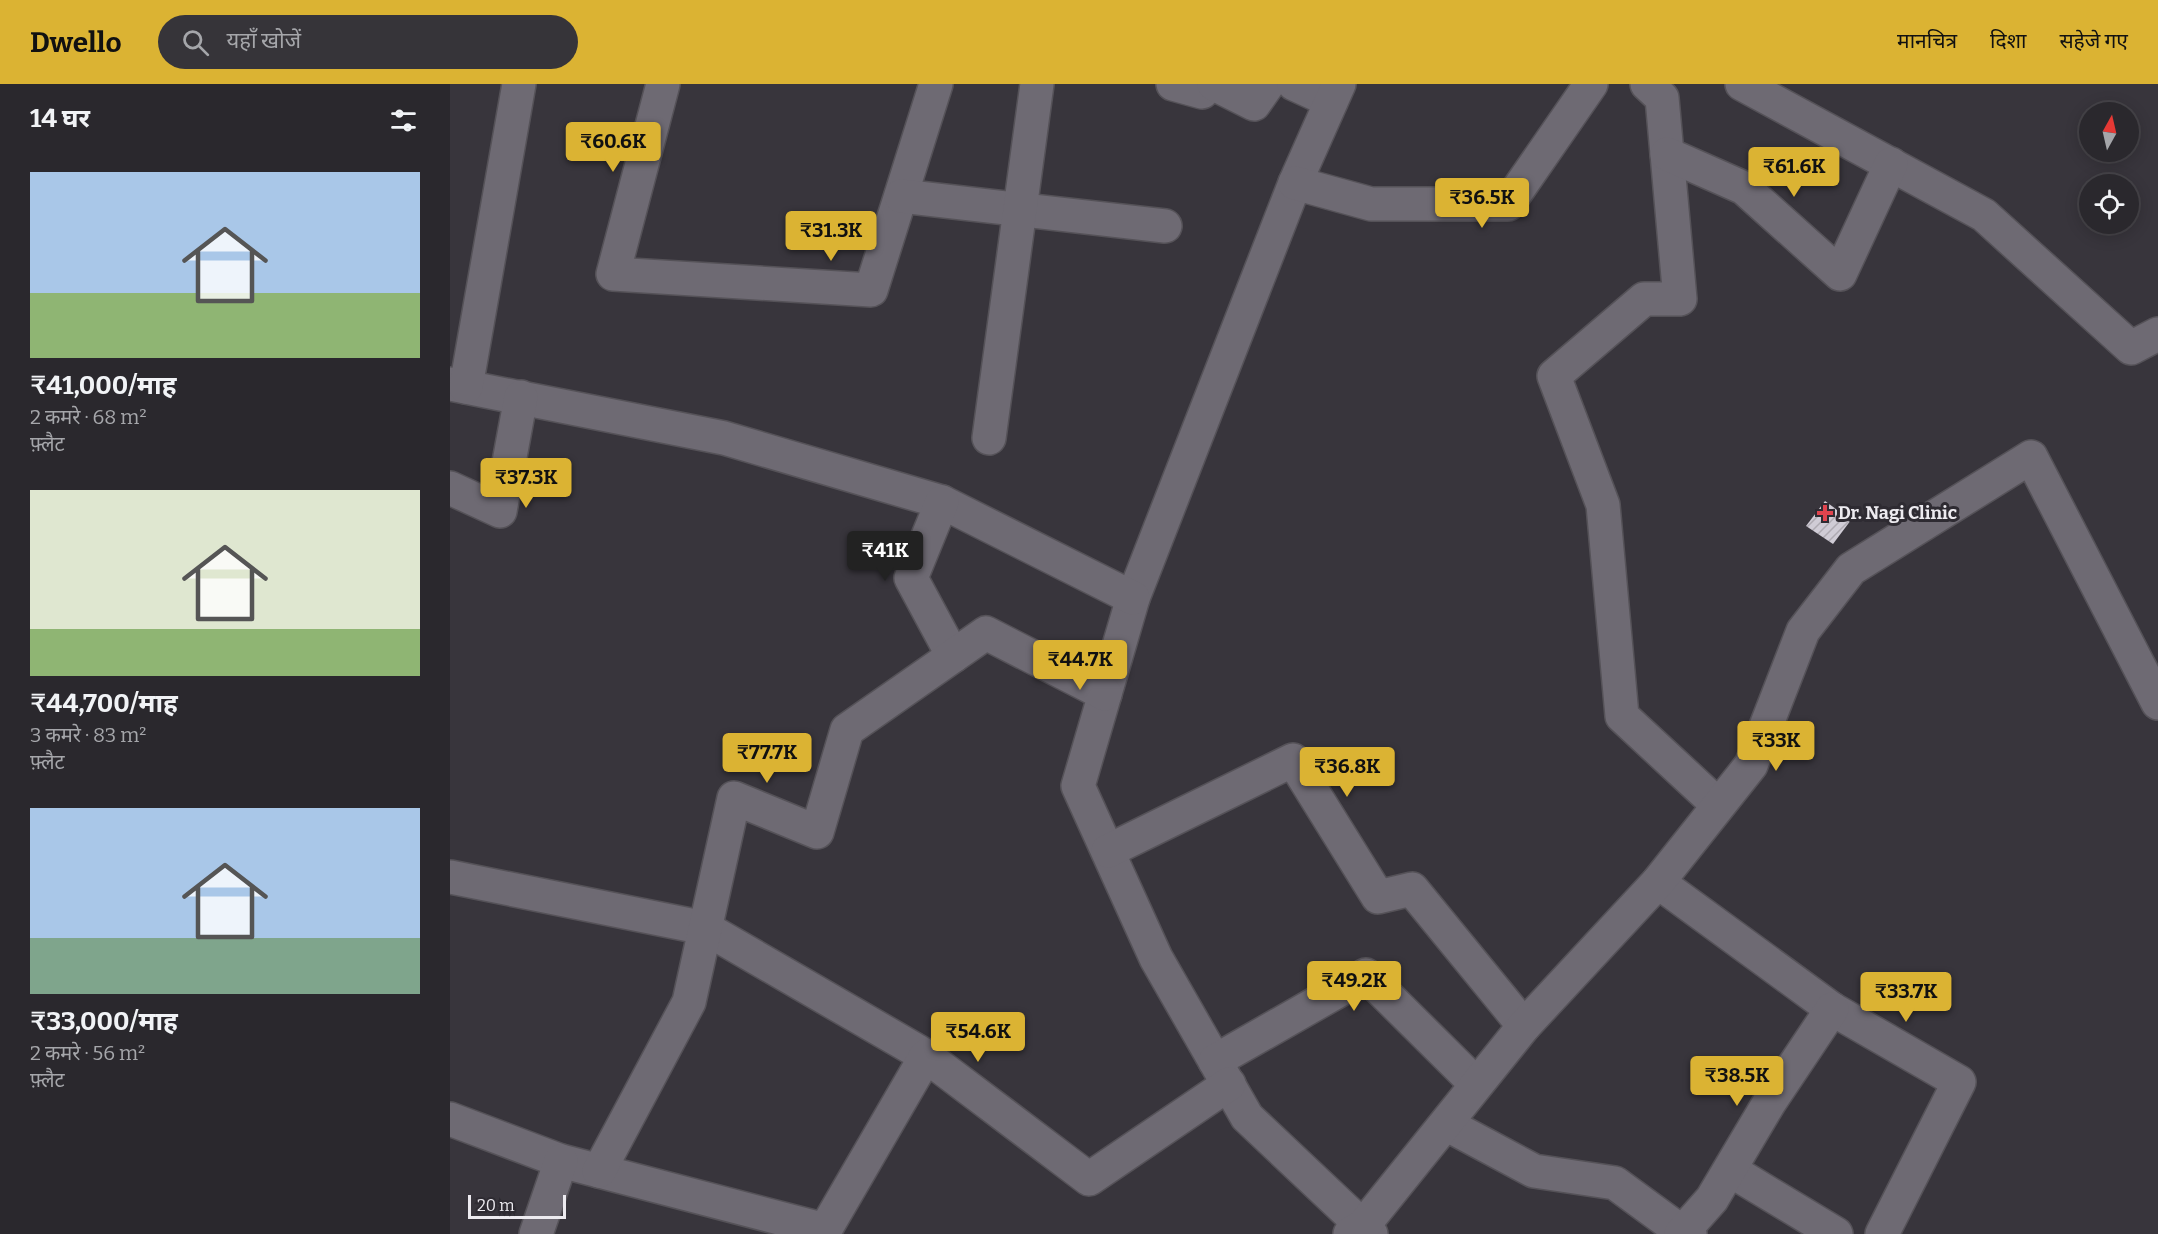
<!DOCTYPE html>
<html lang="hi">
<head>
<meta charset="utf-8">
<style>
  :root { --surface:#2a282d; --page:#363439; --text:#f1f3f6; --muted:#a5a6aa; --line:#464449; --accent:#dbb333 }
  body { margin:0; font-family:Bitter,"Noto Sans Devanagari",serif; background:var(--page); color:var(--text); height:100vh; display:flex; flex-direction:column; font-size:22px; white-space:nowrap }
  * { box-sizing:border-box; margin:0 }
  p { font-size:20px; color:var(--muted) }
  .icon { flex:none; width:33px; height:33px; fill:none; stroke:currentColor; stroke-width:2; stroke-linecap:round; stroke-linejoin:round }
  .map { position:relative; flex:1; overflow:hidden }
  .details { display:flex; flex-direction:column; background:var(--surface); width:450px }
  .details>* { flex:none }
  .needle { width:39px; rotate:8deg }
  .controls { position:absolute; left:1629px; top:18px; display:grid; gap:12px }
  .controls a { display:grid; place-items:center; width:60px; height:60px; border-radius:50%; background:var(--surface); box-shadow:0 3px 15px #0003,0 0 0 2px var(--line); font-size:30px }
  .scale { position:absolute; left:18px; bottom:15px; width:98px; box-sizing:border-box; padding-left:6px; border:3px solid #edebf0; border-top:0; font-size:16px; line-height:21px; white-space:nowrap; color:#edebf0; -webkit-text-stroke:4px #2e2b32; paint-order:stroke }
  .price { position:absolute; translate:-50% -51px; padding:0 14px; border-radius:6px; background:var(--accent); color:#111; font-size:20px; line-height:39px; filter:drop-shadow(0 2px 3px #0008) }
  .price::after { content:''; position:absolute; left:50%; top:36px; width:18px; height:14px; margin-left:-9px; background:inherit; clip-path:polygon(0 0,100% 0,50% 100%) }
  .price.selected { background:#222; color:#fff }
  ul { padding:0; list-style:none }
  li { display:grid; align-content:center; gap:12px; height:318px; padding:0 30px }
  li span { display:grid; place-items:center; height:186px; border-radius:0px; color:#555 }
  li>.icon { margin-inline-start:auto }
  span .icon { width:108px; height:108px; fill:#fffc; stroke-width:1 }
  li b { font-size:26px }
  h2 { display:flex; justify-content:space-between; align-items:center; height:72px; padding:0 30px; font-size:26px }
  header { display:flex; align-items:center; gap:36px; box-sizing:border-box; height:84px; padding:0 30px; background:var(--accent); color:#111 }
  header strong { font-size:28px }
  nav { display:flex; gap:33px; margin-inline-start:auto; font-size:21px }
  .search { width:420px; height:54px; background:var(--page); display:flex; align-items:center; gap:15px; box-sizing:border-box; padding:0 21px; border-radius:33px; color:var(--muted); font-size:22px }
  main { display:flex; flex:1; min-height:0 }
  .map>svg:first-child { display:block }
  .building { fill:url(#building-hatch) }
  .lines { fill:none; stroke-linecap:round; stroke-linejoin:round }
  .minor-casing { stroke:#555258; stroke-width:36 }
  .minor { stroke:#6e6a73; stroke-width:33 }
  .health-dot { fill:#e0444e; stroke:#2e2b32; stroke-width:2 }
  .labels { text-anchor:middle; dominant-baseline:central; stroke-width:6; stroke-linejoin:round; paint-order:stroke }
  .poi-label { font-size:18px; font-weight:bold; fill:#edebf0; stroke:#2e2b32; text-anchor:start }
</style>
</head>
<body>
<header>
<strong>Dwello</strong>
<div class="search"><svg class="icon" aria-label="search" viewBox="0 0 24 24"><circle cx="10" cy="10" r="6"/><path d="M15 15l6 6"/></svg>यहाँ खोजें</div>
<nav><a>मानचित्र</a><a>दिशा</a><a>सहेजे गए</a></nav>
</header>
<main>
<section class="details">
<h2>14 घर<svg class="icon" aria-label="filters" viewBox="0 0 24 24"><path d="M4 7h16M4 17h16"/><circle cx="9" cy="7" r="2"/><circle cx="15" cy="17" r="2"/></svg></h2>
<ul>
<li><span style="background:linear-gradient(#a9c7e8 65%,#8fb573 0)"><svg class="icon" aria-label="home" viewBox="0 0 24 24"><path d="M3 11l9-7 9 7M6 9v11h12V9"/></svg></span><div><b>₹41,000/माह</b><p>2 कमरे · 68 m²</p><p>फ़्लैट</p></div></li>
<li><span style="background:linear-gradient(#dfe7d0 75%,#8fb573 0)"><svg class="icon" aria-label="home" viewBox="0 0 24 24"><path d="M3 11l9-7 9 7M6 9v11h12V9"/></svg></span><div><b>₹44,700/माह</b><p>3 कमरे · 83 m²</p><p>फ़्लैट</p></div></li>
<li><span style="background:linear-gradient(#a9c7e8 70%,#7fa58c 0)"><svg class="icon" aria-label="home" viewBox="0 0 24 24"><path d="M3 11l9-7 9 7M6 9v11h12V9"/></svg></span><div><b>₹33,000/माह</b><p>2 कमरे · 56 m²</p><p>फ़्लैट</p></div></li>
</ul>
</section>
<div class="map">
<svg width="1708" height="1150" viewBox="0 0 1708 1150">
  <defs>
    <pattern id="building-hatch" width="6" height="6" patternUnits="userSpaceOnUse" patternTransform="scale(1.5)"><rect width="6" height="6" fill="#d0ccd6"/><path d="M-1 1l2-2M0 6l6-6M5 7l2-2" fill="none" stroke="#aeaab2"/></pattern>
  </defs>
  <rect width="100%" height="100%" fill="#38353c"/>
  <path class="building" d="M1375,417L1401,436L1383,460L1356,442Z"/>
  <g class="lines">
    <g class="minor-casing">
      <g id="minor">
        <path d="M213,0L163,190L421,206L486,0"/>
        <path d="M723,0L752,8L757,0"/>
        <path d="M764,0L804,20L818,0"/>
        <path d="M844,0L881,17"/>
        <path d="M889,0L845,99L683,514L628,702L706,874L797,1033L921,1150"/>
        <path d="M1197,0L1212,14L1230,215H1194L1104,292L1153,421L1172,632L1268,721"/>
        <path d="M1292,0L1534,131L1681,264L1708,250"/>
        <path d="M1217,70L1294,104L1390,190L1441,80"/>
        <path d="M845,99L921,120H1058L1141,0"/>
        <path d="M451,112L715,142"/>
        <path d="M0,300L274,354L492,418L683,514"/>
        <path d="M16,303L69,0"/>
        <path d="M539,354L587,0"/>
        <path d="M0,404L50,427L71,313"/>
        <path d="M492,418L461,494L503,572"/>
        <path d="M658,767L843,676L928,813L962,805L1074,942"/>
        <path d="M0,793L255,844L476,972"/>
        <path d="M1208,798L1382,925L1509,998L1432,1150"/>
        <path d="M765,977L916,891L1026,1000"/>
        <path d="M0,1035L111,1077L375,1146L476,972L639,1095L779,1000"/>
        <path d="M996,1040L1084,1087L1165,1099L1232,1148L1240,1150"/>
        <path d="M1280,1086L1386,1150"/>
        <path d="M149,1087L239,918L284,714L367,748L397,646L536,549L655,610"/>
        <path d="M86,1150L111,1077"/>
        <path d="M900,1150L913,1142L1074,942L1208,798L1301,681L1353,547L1401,485L1581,373L1708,619"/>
        <path d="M1231,1150L1262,1115L1319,1019L1382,925"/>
      </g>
    </g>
    <use href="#minor" class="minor"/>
  </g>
  <path class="health-dot" d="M1372 420h6v6h6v6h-6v6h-6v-6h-6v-6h6z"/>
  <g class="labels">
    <g class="poi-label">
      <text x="1388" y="429">Dr. Nagi Clinic</text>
    </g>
  </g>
</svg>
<div class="controls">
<a><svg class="needle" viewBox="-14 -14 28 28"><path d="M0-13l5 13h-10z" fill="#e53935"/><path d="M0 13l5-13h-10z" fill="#a5a6aa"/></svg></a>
<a><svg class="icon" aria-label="locate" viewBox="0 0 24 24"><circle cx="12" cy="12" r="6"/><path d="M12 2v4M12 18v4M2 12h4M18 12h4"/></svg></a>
</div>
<div class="scale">20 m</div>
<b class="price" style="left:163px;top:89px">₹60.6K</b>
<b class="price" style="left:1344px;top:114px">₹61.6K</b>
<b class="price" style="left:1032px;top:145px">₹36.5K</b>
<b class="price" style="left:381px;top:178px">₹31.3K</b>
<b class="price" style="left:76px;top:425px">₹37.3K</b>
<b class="price selected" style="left:435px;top:498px">₹41K</b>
<b class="price" style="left:630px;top:607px">₹44.7K</b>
<b class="price" style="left:1326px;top:688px">₹33K</b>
<b class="price" style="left:317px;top:700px">₹77.7K</b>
<b class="price" style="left:897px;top:714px">₹36.8K</b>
<b class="price" style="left:904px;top:928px">₹49.2K</b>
<b class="price" style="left:1456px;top:939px">₹33.7K</b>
<b class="price" style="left:528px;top:979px">₹54.6K</b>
<b class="price" style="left:1287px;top:1023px">₹38.5K</b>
</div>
</main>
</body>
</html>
